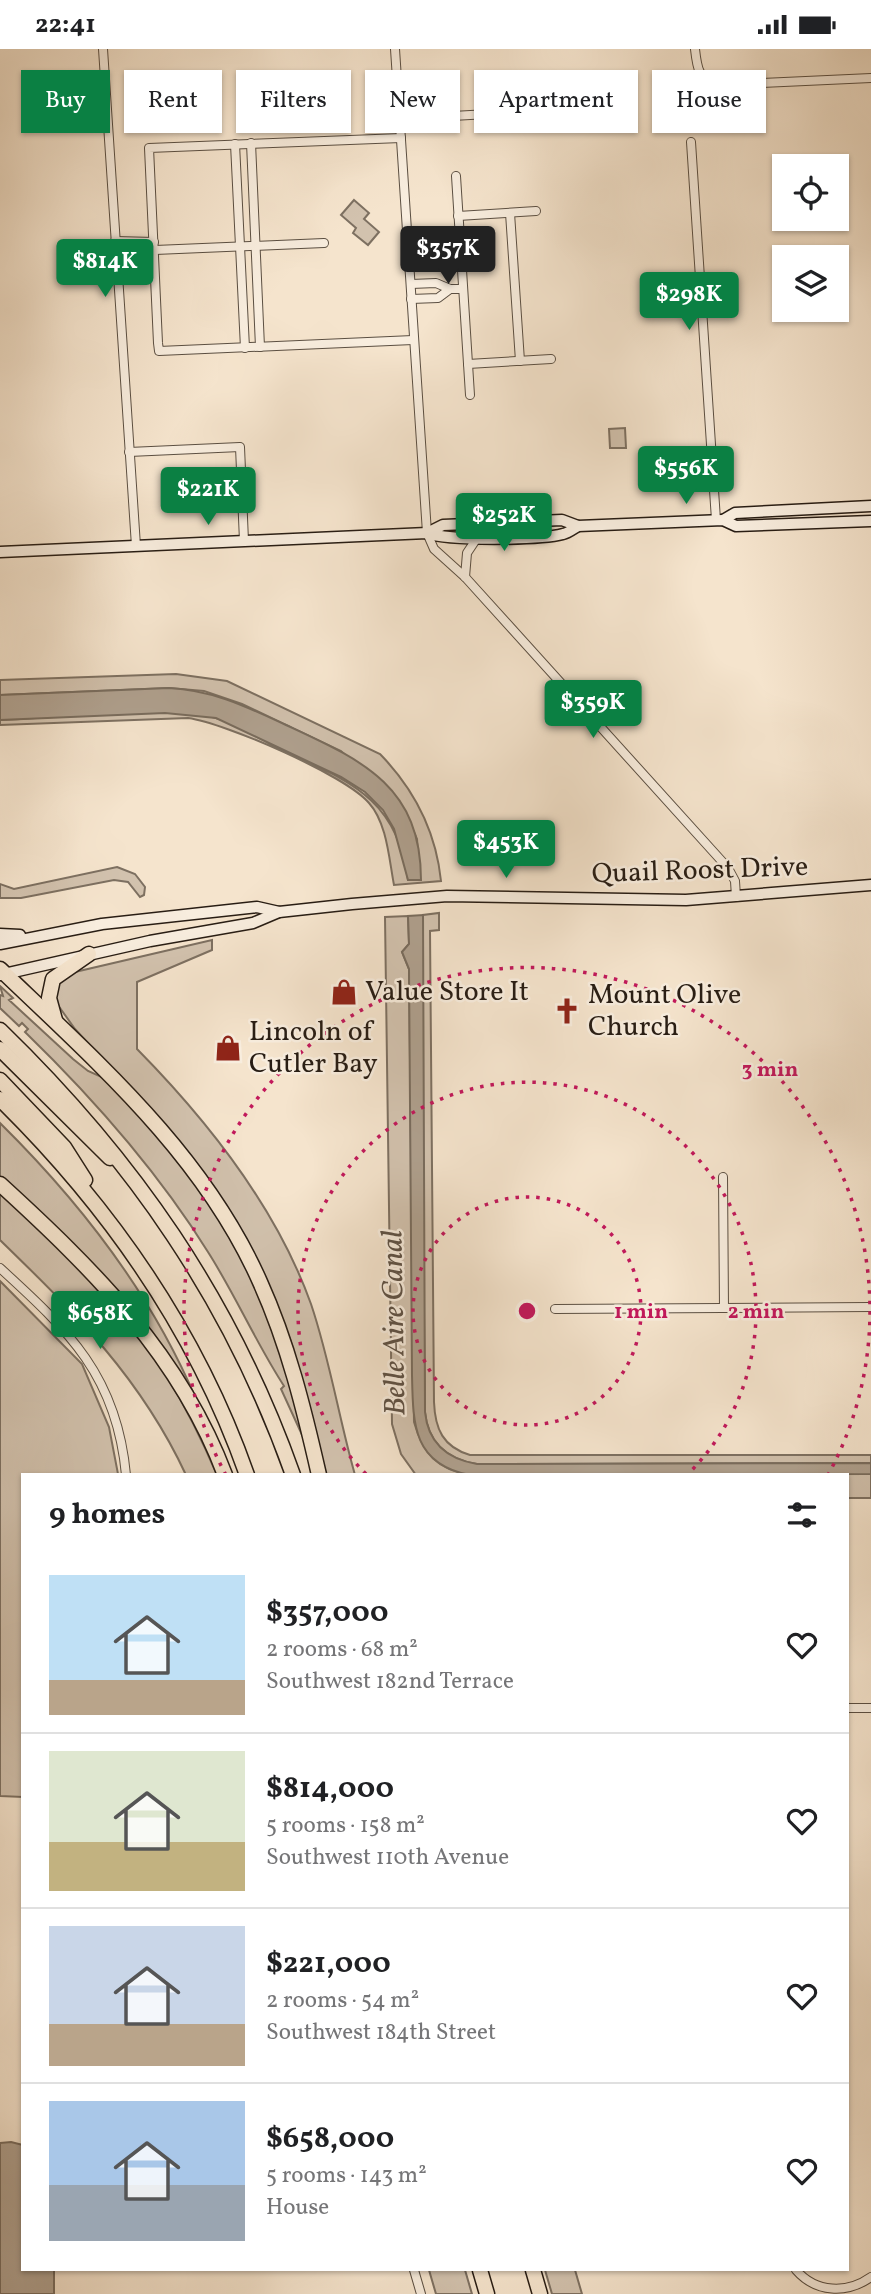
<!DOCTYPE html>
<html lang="en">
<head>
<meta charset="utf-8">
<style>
  :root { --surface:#fff; --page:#f2f2f2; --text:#202124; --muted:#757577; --line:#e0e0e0; --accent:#0b8043 }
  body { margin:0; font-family:Vollkorn,serif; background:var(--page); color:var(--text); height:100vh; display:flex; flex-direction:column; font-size:26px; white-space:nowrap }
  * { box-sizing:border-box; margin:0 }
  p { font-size:23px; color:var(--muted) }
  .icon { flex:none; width:38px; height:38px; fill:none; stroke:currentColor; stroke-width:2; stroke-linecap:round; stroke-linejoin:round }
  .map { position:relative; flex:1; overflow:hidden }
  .side { position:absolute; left:21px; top:1424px; width:828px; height:798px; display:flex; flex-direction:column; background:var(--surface); border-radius:0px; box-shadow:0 2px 5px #0004 }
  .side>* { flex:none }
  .top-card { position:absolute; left:21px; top:21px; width:830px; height:63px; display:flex; gap:14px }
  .controls { position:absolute; left:772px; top:105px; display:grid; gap:14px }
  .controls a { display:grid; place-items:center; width:77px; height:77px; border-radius:0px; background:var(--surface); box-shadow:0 2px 5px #0004; font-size:35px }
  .price { position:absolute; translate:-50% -60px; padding:0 16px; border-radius:7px; background:var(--accent); color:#fff; font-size:23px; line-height:46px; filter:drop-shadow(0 2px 4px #0008) }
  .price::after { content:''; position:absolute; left:50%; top:42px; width:21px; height:16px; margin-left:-10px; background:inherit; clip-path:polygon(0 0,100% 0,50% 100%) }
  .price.active { background:#222; color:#fff }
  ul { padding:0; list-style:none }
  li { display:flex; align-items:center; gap:21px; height:175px; padding:0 28px }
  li+li { border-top:2px solid var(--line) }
  li span { display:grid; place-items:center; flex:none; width:196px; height:140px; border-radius:0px; color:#555 }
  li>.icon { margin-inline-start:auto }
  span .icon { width:84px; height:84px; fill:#fffc; stroke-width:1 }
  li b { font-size:30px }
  h2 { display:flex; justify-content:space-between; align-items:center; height:84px; padding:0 28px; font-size:30px }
  .pill { padding:0 24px; border-radius:0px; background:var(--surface); box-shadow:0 2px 5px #0004; font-size:24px; line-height:63px }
  .pill.active { background:var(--accent); color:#fff }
  .status { display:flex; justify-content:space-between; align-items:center; height:49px; padding:0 35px; background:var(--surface); direction:ltr }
  .status svg { height:19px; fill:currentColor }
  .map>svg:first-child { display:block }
  .green { fill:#d2c2ae; stroke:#7d7061; stroke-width:2 }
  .water { fill:#afa08e; stroke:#796c5d; stroke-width:2 }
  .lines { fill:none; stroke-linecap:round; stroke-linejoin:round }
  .street-casing { stroke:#5b4f42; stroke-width:10 }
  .secondary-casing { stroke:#281d14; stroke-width:13 }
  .highway-casing { stroke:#281d14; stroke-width:17 }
  .street { stroke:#f8edde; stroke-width:8 }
  .secondary { stroke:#f8edde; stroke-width:10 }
  .highway { stroke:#f5e4cd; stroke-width:14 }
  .ring { fill:none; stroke:#c2185b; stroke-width:3.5; stroke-dasharray:3.5 7 }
  .labels { text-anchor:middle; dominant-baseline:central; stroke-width:5; stroke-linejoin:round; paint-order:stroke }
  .street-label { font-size:28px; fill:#281d14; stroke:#f8edde }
  .poi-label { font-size:28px; fill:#281d14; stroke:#f8edde; text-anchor:start }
  .water-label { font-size:30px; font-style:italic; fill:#5e5145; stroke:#f8edde }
  .centre { fill:#c2185b; stroke:#f8edde; stroke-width:3.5 }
  .ring-label { font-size:21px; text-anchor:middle; font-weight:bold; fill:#c2185b; stroke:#f8edde; stroke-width:5; stroke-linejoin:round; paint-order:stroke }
</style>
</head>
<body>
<div class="status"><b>22:41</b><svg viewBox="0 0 49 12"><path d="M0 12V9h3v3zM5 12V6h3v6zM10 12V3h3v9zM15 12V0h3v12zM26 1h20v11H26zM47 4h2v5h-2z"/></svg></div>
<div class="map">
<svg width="871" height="2245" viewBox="0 0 871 2245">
  <rect width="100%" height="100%" fill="#f5e4cd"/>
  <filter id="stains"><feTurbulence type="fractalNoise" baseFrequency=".00286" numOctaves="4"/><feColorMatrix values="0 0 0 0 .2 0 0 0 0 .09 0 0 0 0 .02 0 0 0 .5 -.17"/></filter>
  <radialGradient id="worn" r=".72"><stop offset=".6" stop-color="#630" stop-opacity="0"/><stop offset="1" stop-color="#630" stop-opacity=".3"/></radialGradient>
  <g class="green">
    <path d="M354,151L369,164L364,170L379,183L368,196L353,184L356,179L341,166Z"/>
    <path d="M625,379L626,399H610L609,380Z"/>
    <path d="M176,625L227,632L380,705C414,740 436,783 441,832L394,836C389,810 387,774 369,754C345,726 225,674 188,669L0,676V671C61,669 143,658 202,666C227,669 252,686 275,697C344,731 397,745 408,831L420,830L417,790L404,761L341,702L242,655L204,642L169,639L0,646V631Z"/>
    <path d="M117,818L135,825L145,838L144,846L140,848L128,833L114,831L21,849H0V835L14,840Z"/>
    <path d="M439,864V881L430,882L434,1353C435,1380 443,1398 470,1406H871V1414L477,1415C447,1410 428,1394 425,1363L420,892L423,866Z"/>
    <path d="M408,867L409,895L402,903L409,920L414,1373C423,1405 437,1420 470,1426H416L401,1405L392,1375L385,868Z"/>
    <path d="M212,891V901L137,933V1000C208,1072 277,1160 311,1255C330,1311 339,1370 355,1426H327L323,1418L290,1290L259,1218L127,1037L75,980L55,952L57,933L75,923Z"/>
    <path d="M0,937L13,949L9,951L73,1010L88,1022L104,1029L168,1094L231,1185L278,1288L303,1388L281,1340L284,1337C256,1294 236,1247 208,1203C157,1121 94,1050 25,983L28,980L22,974L19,977L0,959V946L3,947Z"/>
    <path d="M0,1074C79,1152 152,1246 196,1350L169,1310L0,1129Z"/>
    <path d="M0,1142C35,1175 74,1207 106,1243C153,1297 189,1360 217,1426H186C141,1329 75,1264 0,1191Z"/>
    <path d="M0,1232L82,1315L109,1378L118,1425L23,1426V1748L0,1747Z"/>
    <path d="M744,1424L871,1425V1449H847V1426H601Z"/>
    <path d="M429,2221H465L472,2245H436Z"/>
    <path d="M545,2221H575L582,2245H552Z"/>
  </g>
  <g class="water">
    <path d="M169,639C213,641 247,658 286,676C361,711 421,736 421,831H408L394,780L383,761L365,743L341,728L216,669L165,664L0,671V646Z"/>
    <path d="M423,866L425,1363C428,1394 447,1410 477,1415L871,1414V1425L470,1426C413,1415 413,1376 412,1326L409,920L402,903L409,895L408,867Z"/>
    <path d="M11,2093L23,2096V2221H54V2245H0V2094Z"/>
  </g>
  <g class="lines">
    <g class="street-casing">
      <g id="street">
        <path d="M103,0L136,497"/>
        <path d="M395,0L427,484L434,500L465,528L728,819L735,832L736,848"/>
        <path d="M695,0C697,18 698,30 717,36L871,29"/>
        <path d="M400,70L523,63"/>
        <path d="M401,89L149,99L158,294L159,302L413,291"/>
        <path d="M691,93L716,471"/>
        <path d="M251,94L260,298"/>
        <path d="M235,95L245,299"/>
        <path d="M456,127L470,346"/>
        <path d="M510,164L520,312"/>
        <path d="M458,167L536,162"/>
        <path d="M115,192L154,193"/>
        <path d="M155,201L324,194"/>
        <path d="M117,214L154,210"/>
        <path d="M411,235L436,234L450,240H463"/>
        <path d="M411,250L438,249L450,240"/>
        <path d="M468,315L551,310"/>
        <path d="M129,403L240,398L244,492"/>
        <path d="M465,528L467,504L477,489"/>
        <path d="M723,1128L724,1259"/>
        <path d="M0,1219C69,1282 117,1327 126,1426"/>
        <path d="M555,1260L871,1258"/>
        <path d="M847,1659H871"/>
        <path d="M414,2221L421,2245"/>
        <path d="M796,2221C816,2244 847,2245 871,2228"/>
      </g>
    </g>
    <g class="secondary-casing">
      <g id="secondary">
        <path d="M723,471L735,464L871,457"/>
        <path d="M427,484L443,476L562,471L578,477"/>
        <path d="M0,503L427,484C448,492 540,491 563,485C568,484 573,480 578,477L723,471L736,477L871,472"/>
        <path d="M0,885L20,886"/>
        <path d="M0,895L102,875L257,858L279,863"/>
        <path d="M0,926L150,892L253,874L279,863L352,855L447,847L686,851L871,836"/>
      </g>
    </g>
    <g class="highway-casing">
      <g id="highway">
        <path d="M0,920C98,1014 204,1106 260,1233C288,1295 304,1360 319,1426"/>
        <path d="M55,971L49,949L53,930L89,905"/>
        <path d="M0,981C133,1110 231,1251 293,1426"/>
        <path d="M0,1000L110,1109"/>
        <path d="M0,1031L64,1098L85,1131"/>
        <path d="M0,1050C109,1157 196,1281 247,1426"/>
        <path d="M0,1135C93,1220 180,1306 225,1426"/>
        <path d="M480,2221L487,2245"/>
        <path d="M533,2221L540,2245"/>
      </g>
    </g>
    <use href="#street" class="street"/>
    <use href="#secondary" class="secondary"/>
    <use href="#highway" class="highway"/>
  </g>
  <g class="ring">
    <circle cx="527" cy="1262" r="114"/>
    <path d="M366 1425A229 229 0 1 1 688 1425"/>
    <path d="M226 1426A343 343 0 1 1 828 1426"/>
  </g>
  <defs>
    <g id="shop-bare" transform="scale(2.1)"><path d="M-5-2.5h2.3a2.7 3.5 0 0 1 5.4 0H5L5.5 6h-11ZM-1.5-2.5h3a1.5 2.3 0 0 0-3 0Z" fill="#8f2418" stroke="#f8edde" stroke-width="2.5" paint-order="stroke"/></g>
    <g id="church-bare" transform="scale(2.1)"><path d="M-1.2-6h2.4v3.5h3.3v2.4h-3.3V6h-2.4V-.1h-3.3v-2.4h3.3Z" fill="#8f2418" stroke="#f8edde" stroke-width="2.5" paint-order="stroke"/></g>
  </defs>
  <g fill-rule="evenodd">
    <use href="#shop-bare" x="344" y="943"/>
    <use href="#church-bare" x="567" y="962"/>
    <use href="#shop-bare" x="228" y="999"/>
  </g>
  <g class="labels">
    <g class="street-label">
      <text transform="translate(700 822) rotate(-2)">Quail Roost Drive</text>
    </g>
    <g class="poi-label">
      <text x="365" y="943">Value Store It</text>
      <text x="588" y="946">Mount Olive<tspan x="588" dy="32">Church</tspan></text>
      <text x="249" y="983">Lincoln of<tspan x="249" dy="32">Cutler Bay</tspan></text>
    </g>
    <g class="water-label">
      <text transform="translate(395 1274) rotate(-91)">Belle Aire Canal</text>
    </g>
  </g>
  <circle cx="527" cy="1262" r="10" class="centre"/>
  <g class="ring-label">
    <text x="770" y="1027">3 min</text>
    <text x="641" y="1269">1 min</text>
    <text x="756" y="1269">2 min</text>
  </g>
  <rect width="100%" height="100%" filter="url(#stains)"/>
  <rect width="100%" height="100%" fill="url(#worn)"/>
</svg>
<div class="controls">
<a><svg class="icon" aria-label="locate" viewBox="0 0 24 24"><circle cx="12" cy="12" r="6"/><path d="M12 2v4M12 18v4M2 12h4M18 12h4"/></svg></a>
<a><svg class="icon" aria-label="layers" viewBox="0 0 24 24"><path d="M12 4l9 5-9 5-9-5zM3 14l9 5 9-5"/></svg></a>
</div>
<b class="price active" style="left:448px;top:237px">$357K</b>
<b class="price" style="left:105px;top:250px">$814K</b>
<b class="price" style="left:689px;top:283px">$298K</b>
<b class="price" style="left:686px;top:457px">$556K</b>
<b class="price" style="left:208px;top:478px">$221K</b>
<b class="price" style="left:504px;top:504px">$252K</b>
<b class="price" style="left:593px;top:691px">$359K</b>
<b class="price" style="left:506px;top:831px">$453K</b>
<b class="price" style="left:100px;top:1302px">$658K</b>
<div class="top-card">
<a class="pill active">Buy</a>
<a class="pill">Rent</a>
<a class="pill">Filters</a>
<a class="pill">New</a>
<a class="pill">Apartment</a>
<a class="pill">House</a>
</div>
<section class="side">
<h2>9 homes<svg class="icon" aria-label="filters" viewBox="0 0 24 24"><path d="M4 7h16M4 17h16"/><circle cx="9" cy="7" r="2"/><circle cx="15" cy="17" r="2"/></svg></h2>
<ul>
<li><span style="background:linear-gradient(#bfe0f5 75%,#b9a48a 0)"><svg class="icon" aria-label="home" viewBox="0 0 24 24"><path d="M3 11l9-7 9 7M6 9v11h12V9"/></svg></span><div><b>$357,000</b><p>2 rooms · 68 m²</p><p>Southwest 182nd Terrace</p></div><svg class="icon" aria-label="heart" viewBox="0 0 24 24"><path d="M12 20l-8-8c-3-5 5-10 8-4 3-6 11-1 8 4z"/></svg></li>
<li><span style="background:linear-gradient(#dfe7d0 65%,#c2b280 0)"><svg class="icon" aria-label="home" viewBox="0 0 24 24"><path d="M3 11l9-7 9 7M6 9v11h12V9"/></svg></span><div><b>$814,000</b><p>5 rooms · 158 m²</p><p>Southwest 110th Avenue</p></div><svg class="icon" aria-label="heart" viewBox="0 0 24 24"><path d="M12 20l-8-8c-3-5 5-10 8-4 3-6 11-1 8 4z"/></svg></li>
<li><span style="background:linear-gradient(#c9d6e8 70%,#b9a48a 0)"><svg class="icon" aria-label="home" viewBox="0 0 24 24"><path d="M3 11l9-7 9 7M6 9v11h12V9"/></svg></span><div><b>$221,000</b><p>2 rooms · 54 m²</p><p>Southwest 184th Street</p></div><svg class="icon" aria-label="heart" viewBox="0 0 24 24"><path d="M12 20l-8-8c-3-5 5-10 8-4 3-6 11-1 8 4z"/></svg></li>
<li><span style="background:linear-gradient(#a9c7e8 60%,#9aa5b1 0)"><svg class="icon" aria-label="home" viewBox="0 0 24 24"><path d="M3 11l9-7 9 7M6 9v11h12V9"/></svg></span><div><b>$658,000</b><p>5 rooms · 143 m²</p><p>House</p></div><svg class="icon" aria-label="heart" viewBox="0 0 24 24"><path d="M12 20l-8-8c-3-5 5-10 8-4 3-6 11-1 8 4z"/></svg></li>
</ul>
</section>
</div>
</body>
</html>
